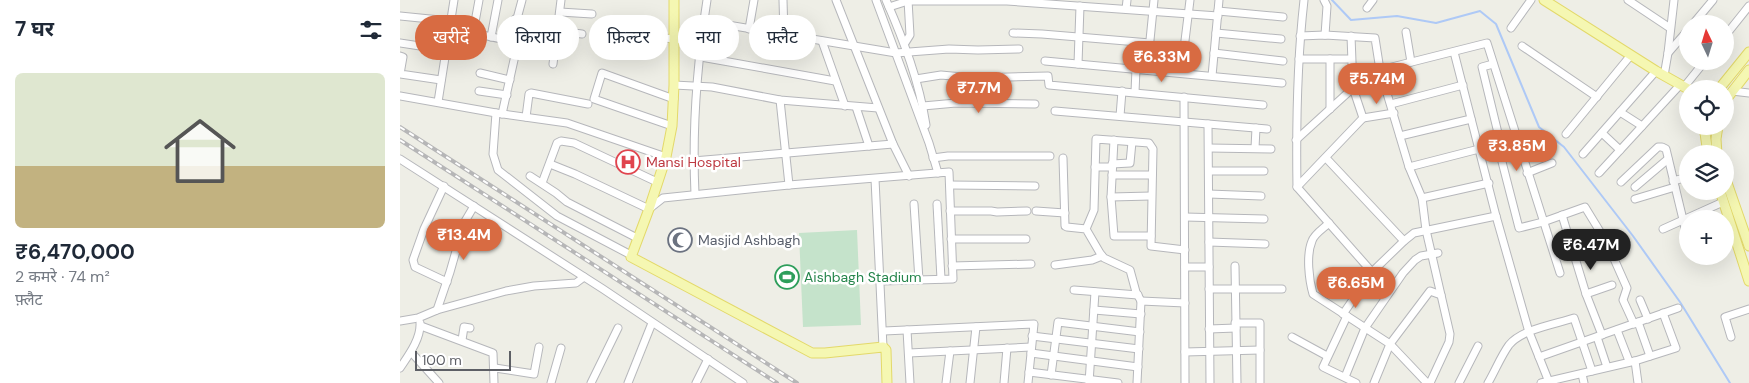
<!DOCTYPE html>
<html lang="hi">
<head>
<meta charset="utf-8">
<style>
  :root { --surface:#fff; --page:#f2f2f3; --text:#1f2937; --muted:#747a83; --accent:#d86b42 }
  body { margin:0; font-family:"DM Sans","Noto Sans Devanagari",sans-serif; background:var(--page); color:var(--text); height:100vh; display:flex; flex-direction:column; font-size:19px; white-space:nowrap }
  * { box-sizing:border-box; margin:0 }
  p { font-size:16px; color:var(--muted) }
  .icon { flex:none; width:28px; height:28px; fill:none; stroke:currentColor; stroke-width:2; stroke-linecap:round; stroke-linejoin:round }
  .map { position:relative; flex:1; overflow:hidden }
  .side { display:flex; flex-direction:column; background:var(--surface); width:400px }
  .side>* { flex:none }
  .top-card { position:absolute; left:15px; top:15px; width:475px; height:45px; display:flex; gap:10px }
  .needle { width:32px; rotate:356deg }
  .tools { position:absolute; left:1279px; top:15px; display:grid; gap:10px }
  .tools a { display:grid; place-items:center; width:55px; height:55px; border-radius:50%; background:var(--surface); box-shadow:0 5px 20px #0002; font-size:25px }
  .scale { position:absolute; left:15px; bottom:12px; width:96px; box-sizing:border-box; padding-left:5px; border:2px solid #5d5f65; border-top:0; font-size:14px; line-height:18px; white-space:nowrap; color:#5d5f65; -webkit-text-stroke:4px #fff; paint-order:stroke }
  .price { position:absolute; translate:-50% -42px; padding:0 11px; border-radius:18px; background:var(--accent); color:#fff; font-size:16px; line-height:32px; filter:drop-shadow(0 1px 2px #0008) }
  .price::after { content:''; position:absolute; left:50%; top:30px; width:15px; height:11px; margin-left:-8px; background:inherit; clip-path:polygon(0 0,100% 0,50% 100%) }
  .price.on { background:#222; color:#fff }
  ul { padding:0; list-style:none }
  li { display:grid; align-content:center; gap:10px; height:265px; padding:0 15px }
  li span { display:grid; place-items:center; height:155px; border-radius:8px; color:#555 }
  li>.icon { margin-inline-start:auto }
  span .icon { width:90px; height:90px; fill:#fffc; stroke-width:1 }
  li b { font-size:21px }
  h2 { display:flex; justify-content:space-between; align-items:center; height:60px; padding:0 15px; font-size:21px }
  .tag { padding:0 18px; border-radius:22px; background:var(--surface); box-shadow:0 5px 20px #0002; font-size:18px; line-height:45px }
  .tag.on { background:var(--accent); color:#fff }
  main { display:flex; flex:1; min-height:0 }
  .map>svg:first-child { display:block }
  .green { fill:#c5e3cb }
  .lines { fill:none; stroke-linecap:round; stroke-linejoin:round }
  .stream { stroke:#aec9f6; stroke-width:2 }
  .minor-casing { stroke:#b6b7bb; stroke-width:9 }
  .major-casing { stroke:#e3d96a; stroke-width:11 }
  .minor { stroke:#fff; stroke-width:7 }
  .major { stroke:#f5f7b2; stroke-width:9 }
  .rail-casing { stroke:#b6b6b7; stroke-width:4 }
  .rail { stroke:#fff; stroke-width:2; stroke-dasharray:5.5; stroke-linecap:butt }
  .labels { text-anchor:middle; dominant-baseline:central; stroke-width:5; stroke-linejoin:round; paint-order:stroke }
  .health-label { font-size:14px; fill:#be3a42; stroke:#fff; text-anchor:start }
  .worship-label { font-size:14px; fill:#5b616d; stroke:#fff; text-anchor:start }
  .leisure-label { font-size:14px; fill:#27864d; stroke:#fff; text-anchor:start }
</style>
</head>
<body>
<main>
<section class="side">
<h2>7 घर<svg class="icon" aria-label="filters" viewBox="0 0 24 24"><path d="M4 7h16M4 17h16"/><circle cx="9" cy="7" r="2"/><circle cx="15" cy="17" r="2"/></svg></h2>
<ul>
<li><span style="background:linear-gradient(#dfe7d0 60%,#c2b280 0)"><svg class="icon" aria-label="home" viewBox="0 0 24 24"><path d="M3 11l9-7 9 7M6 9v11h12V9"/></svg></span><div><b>₹6,470,000</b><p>2 कमरे · 74 m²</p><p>फ़्लैट</p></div></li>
</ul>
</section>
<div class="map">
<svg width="1349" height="383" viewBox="0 0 1349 383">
  <rect width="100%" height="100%" fill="#eeeee6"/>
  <path class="green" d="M457,230L461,325L403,327L399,233Z"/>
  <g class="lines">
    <path class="stream" d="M932,0L951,20L997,16L1036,23L1080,11L1096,24L1139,127L1164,147L1233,236L1280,302L1330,383"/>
    <g class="minor-casing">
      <g id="minor">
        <path d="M383,0L384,35"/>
        <path d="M436,0L493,144L509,176"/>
        <path d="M476,0L529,143L538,173"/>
        <path d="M486,0C504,41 519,81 526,125"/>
        <path d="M904,0C897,62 896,125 897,187L972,272"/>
        <path d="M924,0L927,6L925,35"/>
        <path d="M1228,0L1270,28"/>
        <path d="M489,7L508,1H607L818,16"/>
        <path d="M967,8L973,0"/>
        <path d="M726,9L727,0"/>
        <path d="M818,11L883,17"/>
        <path d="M160,12L192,14"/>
        <path d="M0,16L50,21"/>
        <path d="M115,19L158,31L182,34"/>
        <path d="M304,21L496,53L549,49L578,50L619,49"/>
        <path d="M1293,24L1313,0"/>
        <path d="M49,28L111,41"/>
        <path d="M1111,28L1131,0"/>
        <path d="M349,29L354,0"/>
        <path d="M1006,32L1011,62"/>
        <path d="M73,33L79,0"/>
        <path d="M613,33L642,34L750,43"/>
        <path d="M816,33L881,39"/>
        <path d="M900,36L925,35L975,38L980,70L1009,167L1022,198L1026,230L1041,295"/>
        <path d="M1325,36L1349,6"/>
        <path d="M91,37L98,0"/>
        <path d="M222,37L265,38L302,42"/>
        <path d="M422,41L445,106"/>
        <path d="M0,43L46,50"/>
        <path d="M505,43L510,35L508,0"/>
        <path d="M1122,46L1197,97"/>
        <path d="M1054,52L1096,216L1129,332L1149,382"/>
        <path d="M814,53L883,61"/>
        <path d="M1268,53L1288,30"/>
        <path d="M0,56L3,57L0,74L41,80"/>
        <path d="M301,57L435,81"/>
        <path d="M899,59H951"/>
        <path d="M930,59V109"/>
        <path d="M645,61L882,83"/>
        <path d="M153,64L161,0"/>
        <path d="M678,64L680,6"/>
        <path d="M1093,64L1082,67L1098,133L1100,154L1119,228L1143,222L1185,207L1207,243L1227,288L1223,300L1234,324"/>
        <path d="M747,70L754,0"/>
        <path d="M80,73L110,80"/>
        <path d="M781,73L790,0"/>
        <path d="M952,73L980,70L1087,43L1160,273"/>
        <path d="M812,76L819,0"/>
        <path d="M1264,76L1268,53L1274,0"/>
        <path d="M516,79L541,75L573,78L648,76L649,85L863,105"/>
        <path d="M274,85L312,87L380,100L478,108"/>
        <path d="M1284,87L1305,61"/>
        <path d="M79,91L107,95"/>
        <path d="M1332,91L1349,93"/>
        <path d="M735,92L736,69"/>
        <path d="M0,96L96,113L93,154L98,170L157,216L231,255"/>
        <path d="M784,97L785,383"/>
        <path d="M380,100L389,185"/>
        <path d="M38,102L54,0"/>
        <path d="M991,104L1063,85"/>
        <path d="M523,106L556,103L635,104"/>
        <path d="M456,107L469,146"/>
        <path d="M655,111L867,129"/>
        <path d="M1220,112L1242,126"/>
        <path d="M96,113L167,123L266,157"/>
        <path d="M102,114L116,51L111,41L122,0"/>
        <path d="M720,116L722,91"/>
        <path d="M126,117L129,94L131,93L188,104"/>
        <path d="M963,118L994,113"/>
        <path d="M808,124L810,383"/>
        <path d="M272,126L194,99L202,73L274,99"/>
        <path d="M1202,133L1220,150"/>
        <path d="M1166,134L1231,55"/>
        <path d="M1000,136L1071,119"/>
        <path d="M714,140L711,197L714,236H751"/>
        <path d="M896,140L953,88"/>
        <path d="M809,148L871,149"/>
        <path d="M855,148L856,128"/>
        <path d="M1183,154L1256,71"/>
        <path d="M533,158L548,156H650"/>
        <path d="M663,158L665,226L667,227L686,229L700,253L704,258L730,270L736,292L741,301"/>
        <path d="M926,158L1004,241"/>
        <path d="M0,159L203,289L343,383"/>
        <path d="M293,161L493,144"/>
        <path d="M150,164L175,174L249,209L263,198L389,185L549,172L553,279L481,281"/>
        <path d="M712,164L730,163L732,142"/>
        <path d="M695,167H712"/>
        <path d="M1009,167L1079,149"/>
        <path d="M809,171H864"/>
        <path d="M1127,173L1152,163"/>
        <path d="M1199,173L1280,85"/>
        <path d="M712,175H752"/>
        <path d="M130,176L156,193L167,202L237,238"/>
        <path d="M475,179L483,347"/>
        <path d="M1273,181L1288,177"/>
        <path d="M1221,182L1258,147H1262L1266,149L1286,232"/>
        <path d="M142,183L157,143L161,141L174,143L257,182"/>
        <path d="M550,185L635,186"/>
        <path d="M44,186L24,229L13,260L15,267L47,282"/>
        <path d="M897,187L963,118L953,88L951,36"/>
        <path d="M1235,187L1268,159"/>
        <path d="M295,194C292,130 297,64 307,0"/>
        <path d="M809,194L861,196"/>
        <path d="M711,197L751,196"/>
        <path d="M1022,198L1089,183"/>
        <path d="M1235,199L1275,187"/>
        <path d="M514,204L519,280"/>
        <path d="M537,204L541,279"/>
        <path d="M550,211H591L597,212L627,211"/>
        <path d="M636,211L665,213"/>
        <path d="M1162,215L1186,294L1202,335"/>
        <path d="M785,217L864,219"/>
        <path d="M929,223C924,228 914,234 912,241C906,255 909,280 913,294L990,344L1027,383"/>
        <path d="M686,229L694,210L696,139L749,143L753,149L751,246L785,250"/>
        <path d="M1263,229L1323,202"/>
        <path d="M551,239H626"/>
        <path d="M809,242L865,244"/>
        <path d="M655,265L692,260L702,256"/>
        <path d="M552,266L631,264"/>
        <path d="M835,266L837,383"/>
        <path d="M785,267H809"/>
        <path d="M809,289H882"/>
        <path d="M674,290L738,295"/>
        <path d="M1186,294L1212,285"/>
        <path d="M1240,300L1248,319"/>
        <path d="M37,310L50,272L64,223L74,206"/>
        <path d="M694,310L741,314"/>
        <path d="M943,314L972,272L1004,241L1014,233L1096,216"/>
        <path d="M947,316L923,367L956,383"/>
        <path d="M0,321L18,318L37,310L106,291L134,286L176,283L184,277"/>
        <path d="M1238,322L1250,356"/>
        <path d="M835,323H860V383"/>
        <path d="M21,326L93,353L94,383"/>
        <path d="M809,329L836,328"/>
        <path d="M507,330L510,383"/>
        <path d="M1217,330L1229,361"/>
        <path d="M484,331L634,324L628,383"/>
        <path d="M632,336L739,349"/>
        <path d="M892,337L927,356"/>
        <path d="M1197,337L1207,367"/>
        <path d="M1331,337L1325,317L1349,309"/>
        <path d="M62,340L64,327L70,328"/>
        <path d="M11,352L39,383"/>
        <path d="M785,352L860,350"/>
        <path d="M509,353L631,347"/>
        <path d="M631,353L738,367"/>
        <path d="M1139,357L1278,308"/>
        <path d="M1235,361L1238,383"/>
        <path d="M0,368C8,356 21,339 20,323"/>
        <path d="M95,368L134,374L139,347"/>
        <path d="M629,372L718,383"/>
        <path d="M1182,374L1184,383"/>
        <path d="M651,375L658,322L740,332"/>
        <path d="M945,377L965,328L1003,273L1015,260L1021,256L1038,253"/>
        <path d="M151,383L161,348"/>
        <path d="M191,383L218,328"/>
        <path d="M228,383L252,323"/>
        <path d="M296,383L308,359"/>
        <path d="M546,383L550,351"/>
        <path d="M570,383L576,327"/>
        <path d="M604,383L607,348"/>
        <path d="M689,383L695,292"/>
        <path d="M737,383L741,301L785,303"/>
        <path d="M974,383L990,344L1030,291L1041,295L1050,334L1049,342L1030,383"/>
        <path d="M1059,383L1078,346"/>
        <path d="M1088,383C1095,371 1101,356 1109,345C1122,329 1156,324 1174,318L1192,371"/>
        <path d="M1141,383L1235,361L1276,348L1263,313"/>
      </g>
    </g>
    <g class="major-casing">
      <g id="major">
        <path d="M274,0V85L272,126L266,157L249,209L231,257L412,353H425L483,347L486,350L487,383"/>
        <path d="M1144,0L1256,71L1288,89"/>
        <path d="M1319,89L1349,52"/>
        <path d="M1325,101L1349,70"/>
        <path d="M1325,105V111"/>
        <path d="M1304,126L1308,154"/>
        <path d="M1317,154L1316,139L1318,126"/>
        <path d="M1325,177L1349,246"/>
        <path d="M1320,191L1349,281"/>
      </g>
    </g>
    <use href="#minor" class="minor"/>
    <use href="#major" class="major"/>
    <g class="rail-casing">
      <g id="rail">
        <path d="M0,127L397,383"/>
        <path d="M0,140L377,383"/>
      </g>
    </g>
    <use href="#rail" class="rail"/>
  </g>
  <defs>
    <g id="hospital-ring" transform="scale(1.25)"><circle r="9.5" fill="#fff" stroke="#e0444e" stroke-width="1.5"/><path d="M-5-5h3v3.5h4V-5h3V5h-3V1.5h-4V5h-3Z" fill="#e0444e"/></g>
    <g id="mosque-ring" transform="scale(1.25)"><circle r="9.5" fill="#fff" stroke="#6b7280" stroke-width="1.5"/><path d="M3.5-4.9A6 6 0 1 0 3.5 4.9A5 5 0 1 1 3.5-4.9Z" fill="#6b7280"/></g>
    <g id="stadium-ring" transform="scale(1.25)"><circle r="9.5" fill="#fff" stroke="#2e9e5b" stroke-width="1.5"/><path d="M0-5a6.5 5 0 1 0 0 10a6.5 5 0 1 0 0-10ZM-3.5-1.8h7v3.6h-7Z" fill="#2e9e5b"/></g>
  </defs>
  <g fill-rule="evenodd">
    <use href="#hospital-ring" x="228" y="162"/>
    <use href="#mosque-ring" x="280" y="240"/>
    <use href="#stadium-ring" x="387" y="277"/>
  </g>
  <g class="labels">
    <g class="health-label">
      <text x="246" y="162">Mansi Hospital</text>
    </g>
    <g class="worship-label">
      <text x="298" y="240">Masjid Ashbagh</text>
    </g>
    <g class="leisure-label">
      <text x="404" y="277">Aishbagh Stadium</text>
    </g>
  </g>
</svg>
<div class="tools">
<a><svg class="needle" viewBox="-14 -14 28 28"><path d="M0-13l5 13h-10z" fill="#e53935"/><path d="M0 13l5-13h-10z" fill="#747a83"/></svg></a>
<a><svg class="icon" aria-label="locate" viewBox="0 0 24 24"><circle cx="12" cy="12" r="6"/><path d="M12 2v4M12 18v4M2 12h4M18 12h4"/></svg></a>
<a><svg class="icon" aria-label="layers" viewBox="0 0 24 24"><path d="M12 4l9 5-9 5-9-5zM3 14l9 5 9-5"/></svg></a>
<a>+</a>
</div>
<div class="scale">100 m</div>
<b class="price" style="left:762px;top:83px">₹6.33M</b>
<b class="price" style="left:977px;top:105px">₹5.74M</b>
<b class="price" style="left:579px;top:114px">₹7.7M</b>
<b class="price" style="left:1117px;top:172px">₹3.85M</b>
<b class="price" style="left:64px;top:261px">₹13.4M</b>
<b class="price on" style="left:1191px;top:271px">₹6.47M</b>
<b class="price" style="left:956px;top:309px">₹6.65M</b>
<div class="top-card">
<a class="tag on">खरीदें</a>
<a class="tag">किराया</a>
<a class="tag">फ़िल्टर</a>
<a class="tag">नया</a>
<a class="tag">फ़्लैट</a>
</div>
</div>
</main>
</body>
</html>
